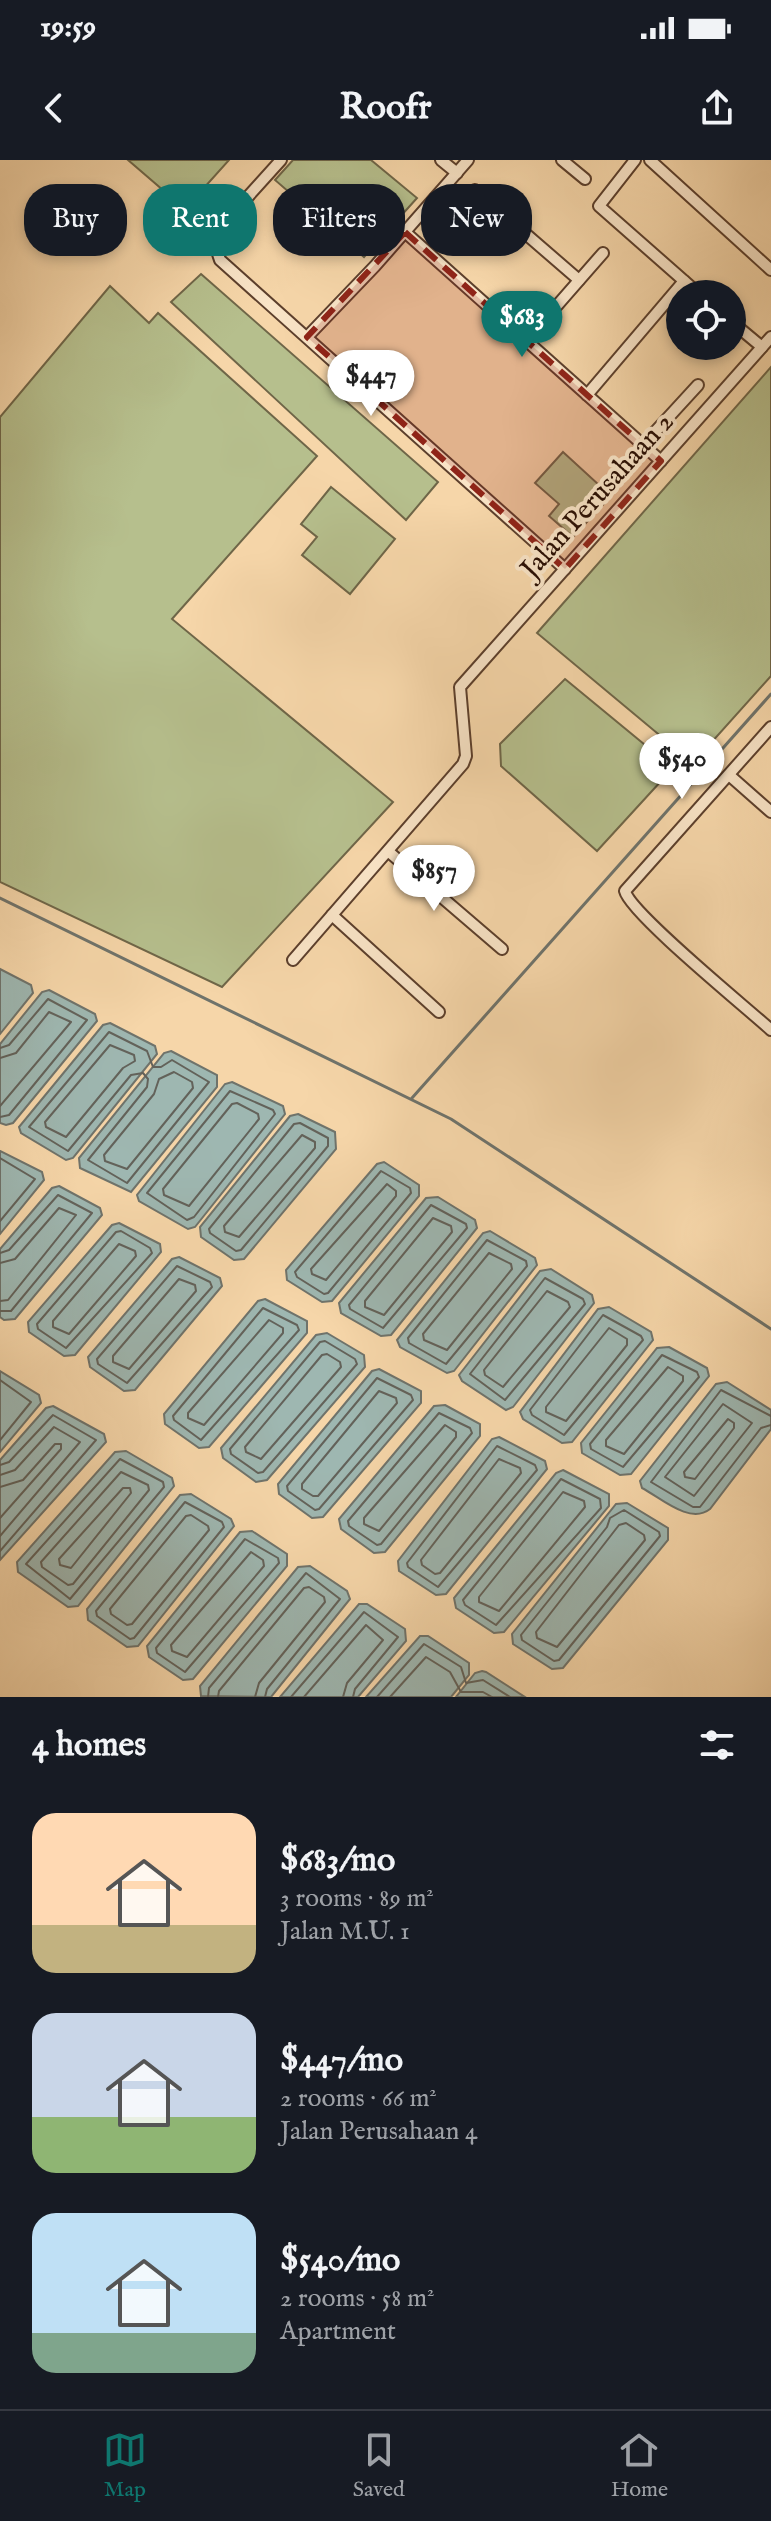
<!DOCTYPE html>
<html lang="en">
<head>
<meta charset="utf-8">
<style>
  :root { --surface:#171b24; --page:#20242c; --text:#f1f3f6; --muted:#9ea1a6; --line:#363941; --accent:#0f766e }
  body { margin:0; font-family:"IM FELL English",serif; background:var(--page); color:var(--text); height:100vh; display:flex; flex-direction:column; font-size:30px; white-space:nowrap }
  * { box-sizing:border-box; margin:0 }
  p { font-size:26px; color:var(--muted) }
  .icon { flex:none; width:44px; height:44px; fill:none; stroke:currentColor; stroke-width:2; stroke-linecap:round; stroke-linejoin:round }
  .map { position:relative; height:1537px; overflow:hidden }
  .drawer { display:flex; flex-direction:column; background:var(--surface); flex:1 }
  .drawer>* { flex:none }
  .banner { position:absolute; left:24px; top:24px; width:724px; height:72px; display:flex; gap:16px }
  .controls { position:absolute; left:666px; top:120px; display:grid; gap:16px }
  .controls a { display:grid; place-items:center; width:80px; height:80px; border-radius:50%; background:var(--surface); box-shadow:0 4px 12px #0003; font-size:40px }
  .price { position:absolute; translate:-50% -68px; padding:0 18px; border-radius:28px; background:#fff; color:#222; font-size:26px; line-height:52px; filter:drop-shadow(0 2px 4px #0008) }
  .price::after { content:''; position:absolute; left:50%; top:48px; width:24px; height:18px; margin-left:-12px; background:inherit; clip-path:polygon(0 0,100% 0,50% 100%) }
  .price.on { background:var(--accent); color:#fff }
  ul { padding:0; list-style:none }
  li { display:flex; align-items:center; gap:24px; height:200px; padding:0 32px }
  li span { display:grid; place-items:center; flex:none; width:224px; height:160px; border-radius:24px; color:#555 }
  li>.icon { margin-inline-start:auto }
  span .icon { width:96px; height:96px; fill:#fffc; stroke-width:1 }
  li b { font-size:34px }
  h2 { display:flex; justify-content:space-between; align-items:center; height:96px; padding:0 32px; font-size:34px }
  .tag { padding:0 28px; border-radius:32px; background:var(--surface); box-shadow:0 4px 12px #0003; font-size:28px; line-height:72px }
  .tag.on { background:var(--accent); color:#fff }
  .status { display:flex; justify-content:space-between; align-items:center; height:56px; padding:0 40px; background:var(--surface); direction:ltr }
  .status svg { height:22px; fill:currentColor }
  header { display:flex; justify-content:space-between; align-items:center; height:104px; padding:0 32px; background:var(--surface); font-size:36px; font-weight:700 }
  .dock { display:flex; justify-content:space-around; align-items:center; height:112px; border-top:2px solid var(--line); background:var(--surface); font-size:22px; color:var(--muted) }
  .dock a { display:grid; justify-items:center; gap:4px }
  .dock .on { color:var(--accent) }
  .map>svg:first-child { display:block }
  .green { fill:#b6bf8d; stroke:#6f6648; stroke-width:2 }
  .water { fill:#9eb7b1; stroke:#6f736b; stroke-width:2 }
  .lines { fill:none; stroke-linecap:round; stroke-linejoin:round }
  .shore { stroke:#63625a; stroke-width:2 }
  .stream { stroke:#6f736b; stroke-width:3 }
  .minor-casing { stroke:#5c3f2c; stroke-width:14 }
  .minor { stroke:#f9e4c7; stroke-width:10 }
  .marked { fill:#8f2418; fill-opacity:0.2; stroke:#8f2418; stroke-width:6; stroke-dasharray:16 10; stroke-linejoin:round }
  .labels { text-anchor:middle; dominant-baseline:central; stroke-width:8; stroke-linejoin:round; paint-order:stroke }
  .street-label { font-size:28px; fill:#280d02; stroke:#f9e4c7 }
</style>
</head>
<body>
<div class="status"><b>19:59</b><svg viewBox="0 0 49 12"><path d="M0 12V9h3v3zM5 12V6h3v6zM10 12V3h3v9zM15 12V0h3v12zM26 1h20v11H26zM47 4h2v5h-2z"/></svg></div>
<header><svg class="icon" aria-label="back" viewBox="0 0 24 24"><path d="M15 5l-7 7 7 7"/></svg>Roofr<svg class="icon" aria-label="share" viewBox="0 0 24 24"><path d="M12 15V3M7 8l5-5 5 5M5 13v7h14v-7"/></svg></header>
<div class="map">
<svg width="771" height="1537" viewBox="0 0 771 1537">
  <rect width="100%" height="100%" fill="#f6d6a9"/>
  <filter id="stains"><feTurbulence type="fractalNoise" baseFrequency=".0025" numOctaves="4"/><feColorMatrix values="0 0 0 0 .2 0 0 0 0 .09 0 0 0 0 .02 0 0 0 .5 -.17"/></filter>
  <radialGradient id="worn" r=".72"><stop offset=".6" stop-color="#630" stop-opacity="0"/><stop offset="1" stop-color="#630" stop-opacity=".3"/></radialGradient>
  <g class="green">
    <path d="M128,0H229L185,49Z"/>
    <path d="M293,0H371L417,38L364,97L275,20Z"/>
    <path d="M201,114L438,322L406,360L171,142Z"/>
    <path d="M110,126L149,163L158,153L317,296L172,459L393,642L222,827L0,722V257Z"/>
    <path d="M771,207V516L693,603L537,473Z"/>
    <path d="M563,292L611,336L573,377L549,356L559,344L535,323Z"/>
    <path d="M331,327L395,379L350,434L302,395L317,377L301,364Z"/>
    <path d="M565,519L673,608L597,691L501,606L500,584Z"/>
  </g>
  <g class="water">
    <path d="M0,809L31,825L33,833L0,874Z"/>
    <path d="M49,830L95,854L97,861L13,963L6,965L0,963V884L42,832Z"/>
    <path d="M110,863L155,886L157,894L73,998L66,1000L21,973L19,967L103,865Z"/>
    <path d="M171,891L217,915V927L131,1032L80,1008L79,998L164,893Z"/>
    <path d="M232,922L283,946L285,954L195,1067L188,1069L139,1041L137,1035L225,924Z"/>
    <path d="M298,954L335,972L336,989L244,1099L234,1100L201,1077L200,1067L290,956Z"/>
    <path d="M0,991L42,1012L44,1020L0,1074Z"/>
    <path d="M384,1002L419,1025V1036L332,1141L322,1142L287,1120L286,1110L377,1004Z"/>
    <path d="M59,1026L100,1048L102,1055L15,1159L4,1160L0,1157V1089L52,1028Z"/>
    <path d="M438,1037L475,1060L477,1068L391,1175L381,1176L341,1153L339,1143L426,1038Z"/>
    <path d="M119,1063L160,1084L161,1092L75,1195L64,1196L29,1172L28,1162L112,1065Z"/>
    <path d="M490,1071L535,1098L537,1105L454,1211L447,1213L400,1187L397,1180L483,1073Z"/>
    <path d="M179,1097L220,1118L222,1126L135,1230L124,1231L90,1207L88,1197L172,1099Z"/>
    <path d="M551,1109L592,1135L594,1143L513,1247L506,1250L462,1221L459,1215L540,1111Z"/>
    <path d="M265,1139L307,1161V1173L209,1287L199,1288L165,1264L164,1254L258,1141Z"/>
    <path d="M609,1147L651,1172L653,1180L572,1282L562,1283L523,1259L520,1252L598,1149Z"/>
    <path d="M327,1173L364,1195L365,1207L267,1320L256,1322L223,1298L221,1288L316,1175Z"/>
    <path d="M669,1187L707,1208L709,1216L631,1314L620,1315L582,1293L581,1283L657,1188Z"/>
    <path d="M379,1209L421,1231V1243L323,1357L312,1358L279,1334L278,1324L372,1211Z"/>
    <path d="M0,1211L39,1235L41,1243L0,1292Z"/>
    <path d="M727,1222L771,1250V1269L710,1349C690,1365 661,1338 642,1328L640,1321L716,1224Z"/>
    <path d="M445,1245L480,1264V1276L385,1392L374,1393L341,1369L339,1359L434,1246Z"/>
    <path d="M53,1246L104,1274L106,1282L0,1400V1300L46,1248Z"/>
    <path d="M499,1277L545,1301L547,1309L446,1434L436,1435L399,1411L398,1401L492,1279Z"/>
    <path d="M126,1291L172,1318L174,1326L78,1446L68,1447L18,1412L17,1402L115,1292Z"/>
    <path d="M563,1310L609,1334V1346L504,1472L494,1473L456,1448L454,1438L556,1313Z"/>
    <path d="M191,1334L231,1359L234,1366L138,1486L127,1487L88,1460L87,1449L180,1335Z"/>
    <path d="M627,1343L668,1368V1380L563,1508L552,1509L513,1484L512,1474L616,1344Z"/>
    <path d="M252,1371L287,1394V1406L193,1519L183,1520L149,1497L147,1486L240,1372Z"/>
    <path d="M310,1406L347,1431L350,1439L271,1537L201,1536L200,1526L298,1407Z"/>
    <path d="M359,1444H367L405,1469L406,1481L358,1537H280Z"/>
    <path d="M420,1476H428L469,1503V1515L451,1537H366Z"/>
    <path d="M482,1511L486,1512L525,1537H456L475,1513Z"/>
  </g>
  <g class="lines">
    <g class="shore">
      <path d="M109,872L147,891L153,907H161L172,900L209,922L127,1023L88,1000L147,927L148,919L143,913L131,915L68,991L29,967Z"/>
      <path d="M110,885L134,895L135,901L123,908L66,977L46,967L45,962Z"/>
      <path d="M0,888L9,885L48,839L87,860L9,955L0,957"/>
      <path d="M0,898L16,893L49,852L71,862L0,946"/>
      <path d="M174,912L192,922L193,928L127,1009L105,1001L104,995L154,934L159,919Z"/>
      <path d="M230,931L273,950L275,954L194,1057L187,1060L147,1033Z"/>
      <path d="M237,943L258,954L259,959L189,1046L164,1035L163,1029L232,944Z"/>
      <path d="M300,963L328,978V986L241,1090L236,1091L210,1073L209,1069L294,964Z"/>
      <path d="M302,975L315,982V988L239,1077L225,1072L224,1066Z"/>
      <path d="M0,998L35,1019L0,1061"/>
      <path d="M381,1011L410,1028L411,1033L328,1133L324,1134L297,1117L295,1112Z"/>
      <path d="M387,1024L396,1031V1036L326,1120L312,1114L311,1109Z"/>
      <path d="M431,1045L466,1064L467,1068L383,1168L350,1149L349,1145Z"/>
      <path d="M433,1058L451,1066L452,1072L384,1155L365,1147V1141Z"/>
      <path d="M121,1071L150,1088L152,1093L66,1188L38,1169L37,1164L116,1072Z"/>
      <path d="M487,1080L526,1101L527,1106L446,1204L409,1183L408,1178Z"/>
      <path d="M119,1084L135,1091L136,1096L69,1174L53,1167V1161Z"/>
      <path d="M0,1093L9,1090L58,1035L92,1053L11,1151H0"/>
      <path d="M489,1093L511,1104L512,1109L447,1190L424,1180L423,1174Z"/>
      <path d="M0,1103L15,1099L59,1048L76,1055L8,1140L0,1141"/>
      <path d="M177,1106L210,1122L212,1127L127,1223L98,1204L97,1199Z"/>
      <path d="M545,1118L583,1139L585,1144L505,1240L470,1214Z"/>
      <path d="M179,1119L195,1125L196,1131L129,1209L113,1202V1196Z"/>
      <path d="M547,1131L568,1142L570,1147L503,1227L485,1215L484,1210Z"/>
      <path d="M263,1148L297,1165L299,1170L201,1280L174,1260L173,1256Z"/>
      <path d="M603,1155L641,1176L643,1180L564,1275L532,1255L530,1250Z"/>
      <path d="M269,1160L283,1168V1173L204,1265L188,1258V1253Z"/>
      <path d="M609,1168L627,1179V1185L566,1261L546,1252V1247Z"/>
      <path d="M325,1181L355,1199L357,1204L263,1312L258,1313L231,1294L230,1289L320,1182Z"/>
      <path d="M327,1194L340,1202L341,1207L261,1299L246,1292L245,1287L322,1195Z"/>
      <path d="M662,1195L697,1212L699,1217L623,1307L591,1289L590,1284Z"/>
      <path d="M668,1207L683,1216V1221L624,1294L606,1286V1280Z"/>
      <path d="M377,1218L411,1235L413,1240L319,1349L315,1350L288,1331L287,1326Z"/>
      <path d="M0,1220L31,1242L0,1280"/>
      <path d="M379,1231L396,1238L397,1243L318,1336H313L302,1329V1324Z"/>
      <path d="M723,1244L752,1263L694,1336L665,1317Z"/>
      <path d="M439,1253L470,1268L472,1273L381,1384L377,1385L349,1366L348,1361Z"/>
      <path d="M771,1256L721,1230L651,1322L693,1347H700L761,1268L771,1265"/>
      <path d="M728,1259L734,1263V1268L695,1319L685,1317L684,1312Z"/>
      <path d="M445,1265L456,1272V1277L379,1371L364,1364V1358Z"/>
      <path d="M497,1286L535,1305L537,1310L438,1427L408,1407L407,1403Z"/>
      <path d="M120,1299L163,1322L164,1327L70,1439L26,1404Z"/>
      <path d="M499,1299L520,1308L521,1313L440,1413L435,1414L422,1405L421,1400Z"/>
      <path d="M0,1305L9,1302L53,1255L96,1280L0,1391"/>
      <path d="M121,1312L148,1325L149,1330L73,1424L68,1425L42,1407L41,1402Z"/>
      <path d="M0,1315L15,1310L54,1267L80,1282L0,1376"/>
      <path d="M561,1319L600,1339L601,1348L496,1465L465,1445L463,1440Z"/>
      <path d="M0,1327L23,1320L55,1284H61V1289L0,1358"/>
      <path d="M123,1328H130L131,1333L71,1408L60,1405L59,1399Z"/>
      <path d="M563,1332L584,1341L585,1347L499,1451L479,1442V1437Z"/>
      <path d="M185,1342L222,1362L224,1367L134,1478L130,1479L97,1456L96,1451Z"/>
      <path d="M624,1350L659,1372L660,1376L559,1500L554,1501L522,1480L521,1475L607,1367L610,1358Z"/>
      <path d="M191,1355L208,1366L209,1370L132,1464L127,1465L111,1454L110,1449L186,1356Z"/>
      <path d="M626,1363L644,1375L645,1380L557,1487L537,1478L536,1472L619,1365Z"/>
      <path d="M245,1379L278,1398L279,1403L185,1512L157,1493L156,1488Z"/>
      <path d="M251,1392L263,1400L264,1406L187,1497L172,1491L171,1485Z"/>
      <path d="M208,1537L209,1528L306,1413L340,1439L267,1529L265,1537"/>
      <path d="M218,1537L219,1531L304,1428L309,1427L324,1437L325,1442L259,1523L255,1537"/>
      <path d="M291,1537L364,1452L398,1477L355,1529L353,1537"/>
      <path d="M304,1537L366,1465L383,1480L347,1523L343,1537"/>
      <path d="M377,1537L424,1484L461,1507L466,1523L483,1520L510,1537"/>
      <path d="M390,1537L426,1497L450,1512L461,1532H483L492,1537"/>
    </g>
    <g class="stream">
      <path d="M0,738L451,959L771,1169"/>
      <path d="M412,938L771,534"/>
    </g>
    <g class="minor-casing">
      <g id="minor">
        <path d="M281,0L216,72L215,85L220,100L565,409"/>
        <path d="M441,0L457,13"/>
        <path d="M562,0L585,19"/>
        <path d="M635,0L599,46L699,134"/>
        <path d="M650,0L771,110"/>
        <path d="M475,30L579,120"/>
        <path d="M405,72L661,301"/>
        <path d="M732,162L762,187"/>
        <path d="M307,177L375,106L468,0"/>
        <path d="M526,181L603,93"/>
        <path d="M587,235L684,121"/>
        <path d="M643,285L698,225"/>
        <path d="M771,567L625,731C630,753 747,848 771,870"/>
        <path d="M729,615L771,652"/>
        <path d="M389,692L502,789"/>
        <path d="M332,755L439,852"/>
        <path d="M293,800L463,604L466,596L460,527L771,177"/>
      </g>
    </g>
    <use href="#minor" class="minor"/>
  </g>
  <path class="marked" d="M405,72L661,301L565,409L307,177Z"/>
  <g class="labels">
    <g class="street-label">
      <text transform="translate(598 336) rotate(-48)">Jalan Perusahaan 2</text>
    </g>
  </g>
  <rect width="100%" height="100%" filter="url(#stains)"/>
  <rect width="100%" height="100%" fill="url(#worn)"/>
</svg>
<div class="controls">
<a><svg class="icon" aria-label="locate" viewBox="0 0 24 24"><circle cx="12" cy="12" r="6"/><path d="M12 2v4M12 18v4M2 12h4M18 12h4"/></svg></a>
</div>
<b class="price on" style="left:522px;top:199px">$683</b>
<b class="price" style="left:371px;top:258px">$447</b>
<b class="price" style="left:682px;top:641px">$540</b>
<b class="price" style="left:434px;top:753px">$857</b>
<div class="banner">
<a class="tag">Buy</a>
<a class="tag on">Rent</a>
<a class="tag">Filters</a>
<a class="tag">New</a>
</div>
</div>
<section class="drawer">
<h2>4 homes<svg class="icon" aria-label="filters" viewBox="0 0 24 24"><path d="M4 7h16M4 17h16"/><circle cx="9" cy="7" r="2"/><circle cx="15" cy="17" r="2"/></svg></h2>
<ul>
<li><span style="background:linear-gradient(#ffd9b3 70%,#c2b280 0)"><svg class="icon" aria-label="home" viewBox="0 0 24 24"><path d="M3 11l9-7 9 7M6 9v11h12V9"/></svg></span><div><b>$683/mo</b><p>3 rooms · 89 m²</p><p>Jalan M.U. 1</p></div></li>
<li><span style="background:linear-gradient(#c9d6e8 65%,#8fb573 0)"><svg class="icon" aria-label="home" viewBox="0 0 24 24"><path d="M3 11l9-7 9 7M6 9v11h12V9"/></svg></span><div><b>$447/mo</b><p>2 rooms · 66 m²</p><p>Jalan Perusahaan 4</p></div></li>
<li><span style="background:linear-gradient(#bfe0f5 75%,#7fa58c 0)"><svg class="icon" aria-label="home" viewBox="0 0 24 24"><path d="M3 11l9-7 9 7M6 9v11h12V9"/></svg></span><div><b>$540/mo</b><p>2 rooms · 58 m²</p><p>Apartment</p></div></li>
</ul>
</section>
<nav class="dock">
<a class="on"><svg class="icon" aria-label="map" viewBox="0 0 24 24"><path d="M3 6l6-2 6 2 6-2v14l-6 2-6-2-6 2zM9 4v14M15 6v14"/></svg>Map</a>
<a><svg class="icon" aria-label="saved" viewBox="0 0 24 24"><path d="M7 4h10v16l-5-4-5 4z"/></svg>Saved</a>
<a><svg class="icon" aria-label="home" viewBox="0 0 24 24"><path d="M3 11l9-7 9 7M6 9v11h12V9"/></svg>Home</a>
</nav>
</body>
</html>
